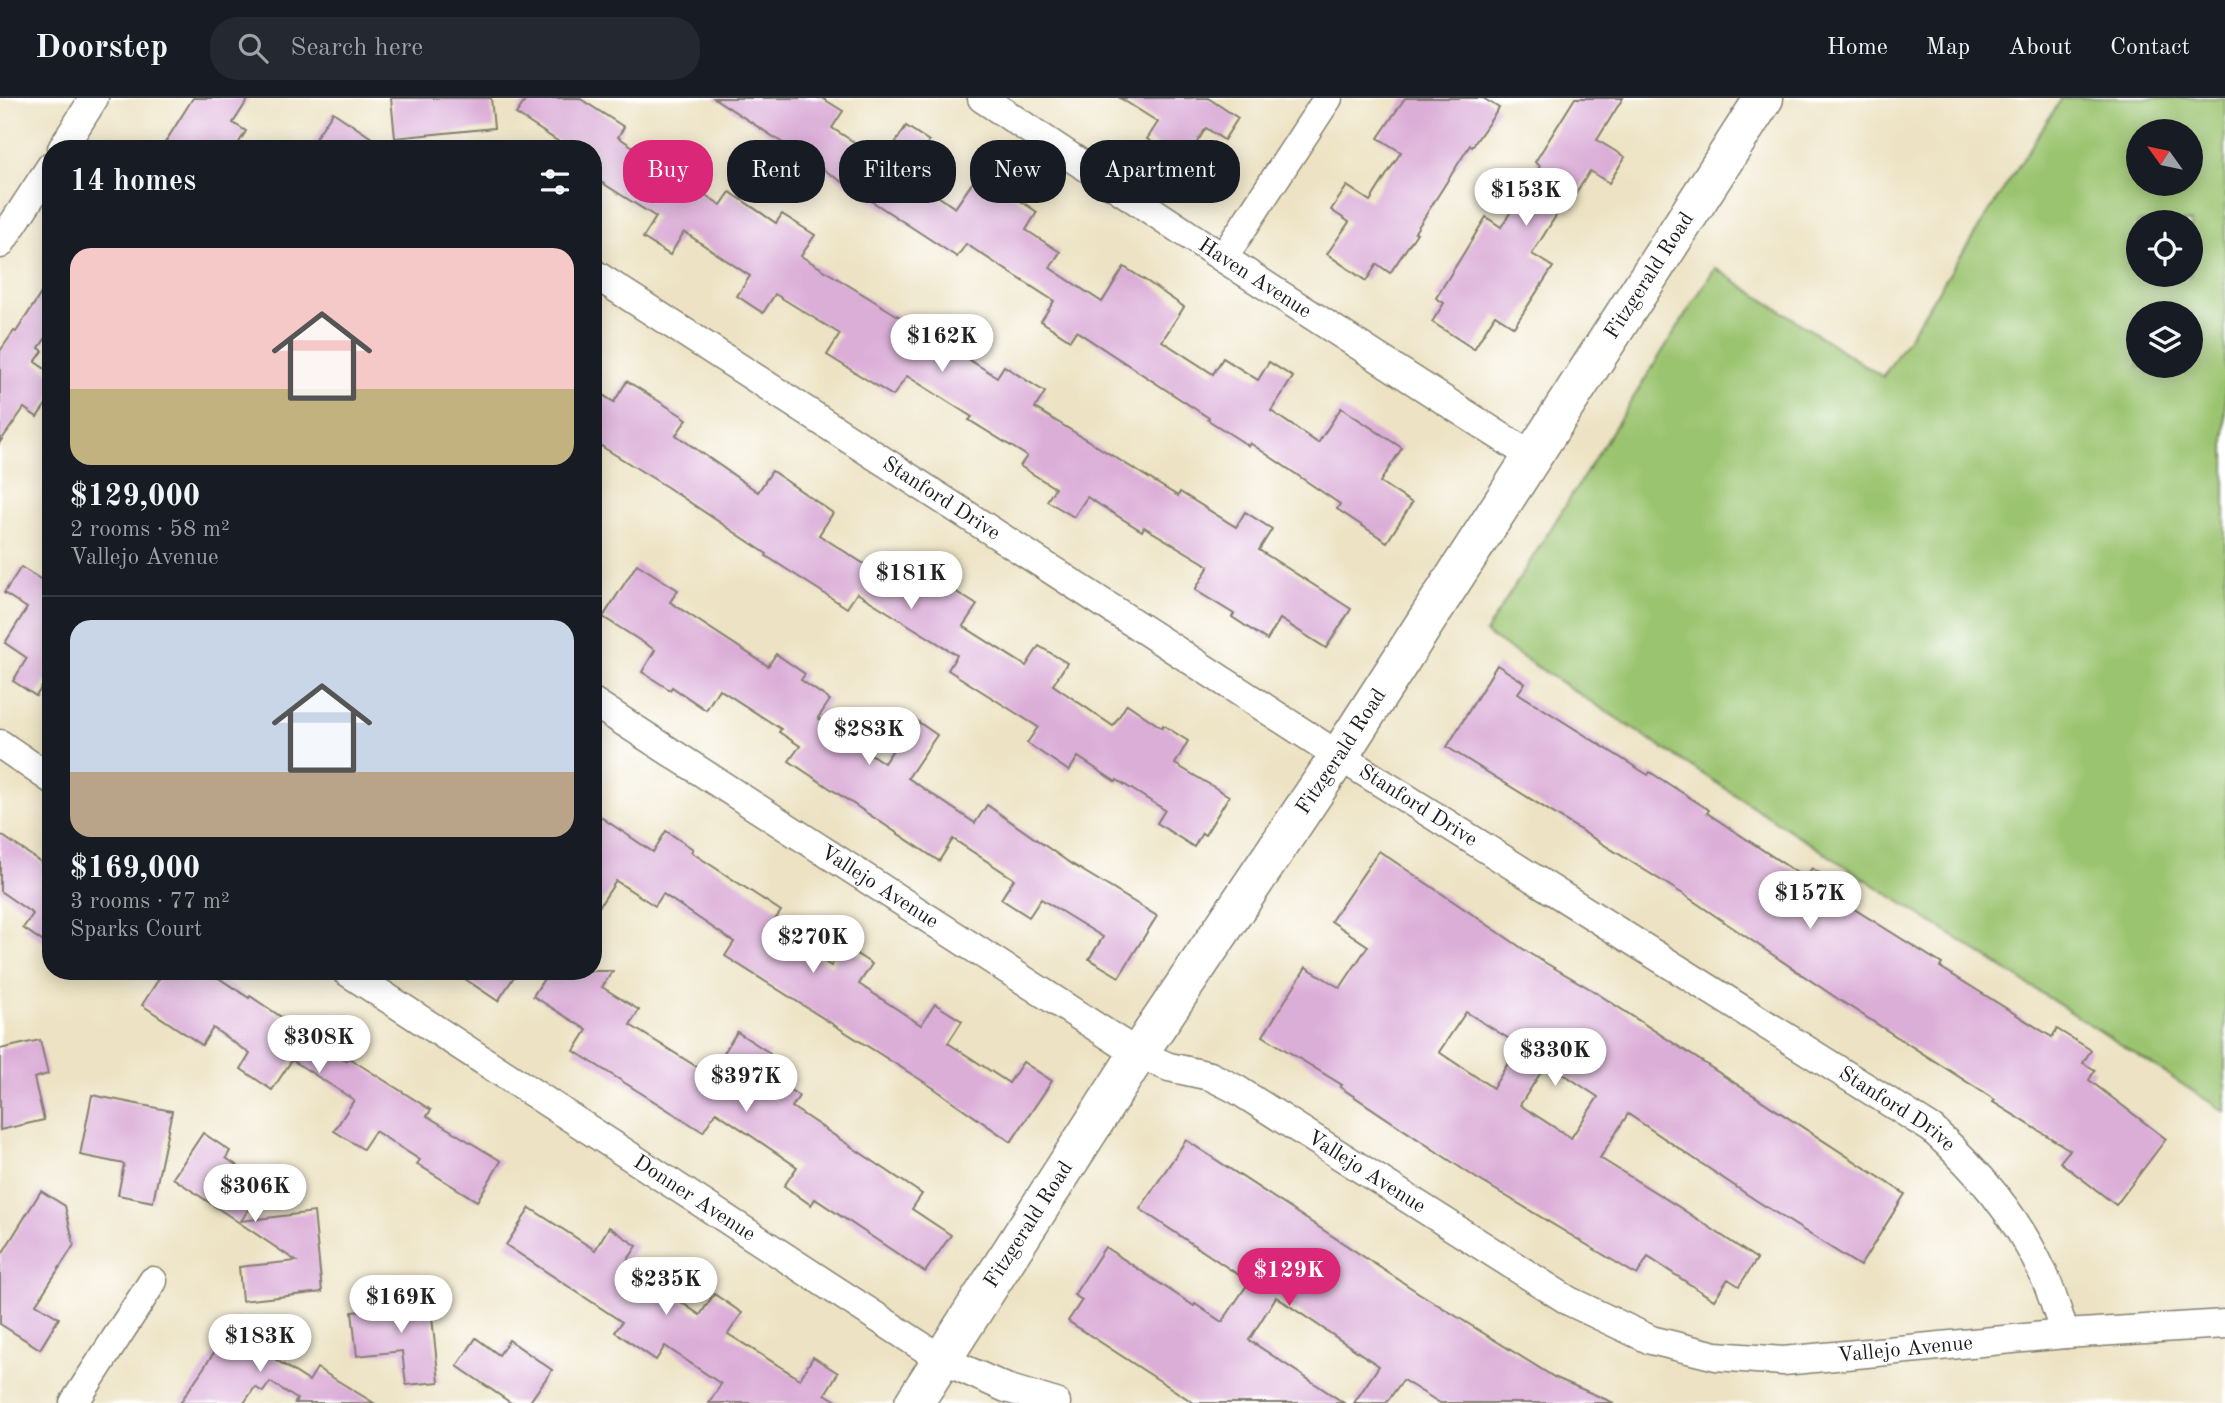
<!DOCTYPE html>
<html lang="en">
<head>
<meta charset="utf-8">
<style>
  :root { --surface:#171b24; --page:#242831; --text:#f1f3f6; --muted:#9ea1a6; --line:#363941; --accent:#db2777 }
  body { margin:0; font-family:"Old Standard TT",serif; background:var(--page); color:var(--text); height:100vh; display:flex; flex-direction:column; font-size:26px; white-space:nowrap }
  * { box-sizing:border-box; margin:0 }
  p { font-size:23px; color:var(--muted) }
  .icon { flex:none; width:38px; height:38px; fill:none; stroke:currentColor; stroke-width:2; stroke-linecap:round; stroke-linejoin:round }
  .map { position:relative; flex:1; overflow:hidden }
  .panel { position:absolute; left:42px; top:42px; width:560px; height:840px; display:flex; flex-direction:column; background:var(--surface); border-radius:28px; box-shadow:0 4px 18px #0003 }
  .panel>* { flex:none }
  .hud { position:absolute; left:623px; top:42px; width:665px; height:63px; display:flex; gap:14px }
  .needle { width:46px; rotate:303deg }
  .controls { position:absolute; left:2126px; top:21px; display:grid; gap:14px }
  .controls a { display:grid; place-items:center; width:77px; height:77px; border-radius:50%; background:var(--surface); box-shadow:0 4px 18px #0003; font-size:35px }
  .price { position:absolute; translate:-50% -60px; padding:0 16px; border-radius:24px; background:#fff; color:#222; font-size:23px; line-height:46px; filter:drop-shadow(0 2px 4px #0008) }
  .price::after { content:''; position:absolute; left:50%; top:42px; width:21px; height:16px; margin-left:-10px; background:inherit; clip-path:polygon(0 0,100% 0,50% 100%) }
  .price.current { background:var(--accent); color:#fff }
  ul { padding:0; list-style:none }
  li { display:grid; align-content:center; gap:14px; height:371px; padding:0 28px }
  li+li { border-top:2px solid var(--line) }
  li span { display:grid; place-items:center; height:217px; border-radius:21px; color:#555 }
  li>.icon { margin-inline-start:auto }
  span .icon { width:126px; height:126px; fill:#fffc; stroke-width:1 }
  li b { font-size:30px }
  h2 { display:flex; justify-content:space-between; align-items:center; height:84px; padding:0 28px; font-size:30px }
  .tag { padding:0 24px; border-radius:28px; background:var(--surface); box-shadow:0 4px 18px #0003; font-size:24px; line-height:63px }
  .tag.current { background:var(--accent); color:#fff }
  header { display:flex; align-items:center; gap:42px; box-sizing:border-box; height:98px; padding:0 35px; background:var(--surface); border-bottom:2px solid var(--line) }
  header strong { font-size:33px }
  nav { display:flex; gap:38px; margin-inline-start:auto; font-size:24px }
  .search { width:490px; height:63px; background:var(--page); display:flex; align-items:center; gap:18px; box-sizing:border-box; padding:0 24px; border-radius:28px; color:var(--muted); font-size:26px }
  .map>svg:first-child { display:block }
  .green { fill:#9bc470; stroke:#5c7046; stroke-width:2; fill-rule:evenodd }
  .building { fill:#dbaed8; fill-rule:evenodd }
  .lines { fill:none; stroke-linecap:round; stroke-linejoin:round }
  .street-casing { stroke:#848070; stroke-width:31 }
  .secondary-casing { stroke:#848070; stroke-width:41 }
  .street { stroke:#fff; stroke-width:28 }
  .secondary { stroke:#fff; stroke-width:38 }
  .labels { text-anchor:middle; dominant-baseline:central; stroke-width:5; stroke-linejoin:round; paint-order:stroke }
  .street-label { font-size:21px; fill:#1c1c1c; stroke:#fff }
</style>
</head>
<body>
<header>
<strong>Doorstep</strong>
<div class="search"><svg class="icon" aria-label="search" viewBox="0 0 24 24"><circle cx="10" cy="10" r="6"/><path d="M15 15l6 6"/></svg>Search here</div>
<nav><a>Home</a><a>Map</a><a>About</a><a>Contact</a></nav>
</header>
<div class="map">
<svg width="2225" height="1305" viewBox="0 0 2225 1305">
  <rect width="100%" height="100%" fill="#fff"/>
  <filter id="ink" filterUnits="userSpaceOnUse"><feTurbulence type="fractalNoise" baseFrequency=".0143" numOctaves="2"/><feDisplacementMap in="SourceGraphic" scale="14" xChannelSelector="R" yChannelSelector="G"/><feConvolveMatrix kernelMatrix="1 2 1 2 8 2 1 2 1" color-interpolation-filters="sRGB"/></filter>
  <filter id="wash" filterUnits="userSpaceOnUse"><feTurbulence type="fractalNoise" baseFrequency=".00686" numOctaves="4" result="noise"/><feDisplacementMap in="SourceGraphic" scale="28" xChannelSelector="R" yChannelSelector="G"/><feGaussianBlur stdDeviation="1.57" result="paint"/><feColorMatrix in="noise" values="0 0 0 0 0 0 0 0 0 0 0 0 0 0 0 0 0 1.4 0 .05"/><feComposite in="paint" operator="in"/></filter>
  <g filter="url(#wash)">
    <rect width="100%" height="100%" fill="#ede3c4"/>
    <path class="green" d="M2062,0H2225V1014L1485,535L1715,170L1883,279ZM2138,33H2191V86H2138ZM2138,124H2191V177H2138ZM2138,215H2191V268H2138Z"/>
    <g id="blocks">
      <g class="building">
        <path d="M193,0H249L233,25L246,33L235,51H161Z"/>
        <path d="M391,0H491L494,30L395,40Z"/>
        <path d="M527,0H579L624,29L618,39L655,63L663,51L691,69L682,82L721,107L730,94L776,125L782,116L815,137L801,158L997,279L1004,268L1045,294L1035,310L1178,398L1180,394L1236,429L1245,414L1272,431L1259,452L1351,511L1326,550L1280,521L1267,542L1232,519L1234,516L1195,492L1209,468L1144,429L1142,433L1087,399L1074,419L1047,403L1055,390L1020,368L1027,358L969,322L972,319L907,278L893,298L827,257L840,236L775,196L763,215L737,198L750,178L684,134L670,157L643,140L656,119L593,79V51H570L516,16Z"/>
        <path d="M714,0H822L843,13L832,30L884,63L906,28L929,43L908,77L955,110L979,75L1037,114L1026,132L1060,154L1050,170L1102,204L1124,169L1148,184L1184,209L1162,243L1213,276L1223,260L1258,282L1269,264L1293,279L1271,313L1318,345L1341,310L1402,350L1380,384L1412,405L1387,444L1337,411L1340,406L1250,345L1249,348L1208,322L1209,320L1076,233L1070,242L1041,223L1054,203L966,146L957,159Z"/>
        <path d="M1120,0H1208L1238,20L1224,42L1206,30L1184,65L1147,41L1158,24Z"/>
        <path d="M1405,0H1483L1499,10L1472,49L1470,47L1415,134L1417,135L1390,175L1377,166L1366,183L1327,156L1349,124L1331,112L1347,88L1370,103L1401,54L1378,40Z"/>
        <path d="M1575,0H1623L1597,42L1625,59L1609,85L1590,73L1568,108L1564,105L1532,156L1553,169L1514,229L1495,217L1474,251L1432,224L1444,205L1436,200L1486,119L1501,129L1540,68L1535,64Z"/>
        <path d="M333,14L388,51H308Z"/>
        <path d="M51,180V232L39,250L43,253L35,264L51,275V299L37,319L24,310L0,344V253L14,233L16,234Z"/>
        <path d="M627,283L687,321L676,337L758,394L772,373L833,415L819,437L880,476L893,454L977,507L963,528L1026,568L1039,548L1067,565L1053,587L1113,628L1127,606L1162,630L1163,627L1188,643L1175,666L1229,698L1205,737L1202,735L1194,749L1157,725L1165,712L1117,682L1116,684L1078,659L1069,673L1027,645L1038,629L948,572L957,557L857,495L847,510L766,458L767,456L667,389L593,343V291L614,304Z"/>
        <path d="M637,466L678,492L670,504L768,568L776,556L805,576L801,582L830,602L818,620L884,665L914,621L937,637L908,680L975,725L987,707L1067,763L1157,818L1119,879L1089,861L1103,839L1041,801L1029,819L1001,801L1014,781L953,741L939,763L789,663L800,648L779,634L781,631L719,591L706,612L672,589L670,592L642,574L655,552L603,519Z"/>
        <path d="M21,469L45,484L51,474V575L36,598L13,583L27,560L5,545L27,510L4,495Z"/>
        <path d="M1497,567L1525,585L1518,595L1648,677L1650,674L1709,712L1707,715L1805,780L1812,770L1842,790L1835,799L1942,866L1940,869L2052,939L2057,931L2091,952L2083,965L2095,972L2089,982L2166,1041L2116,1107L2060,1064L2070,1052L1993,1004L1995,1002L1838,901L1683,796L1447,649Z"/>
        <path d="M593,714L653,754L666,733L693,751L691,754L781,813L769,830L831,868L844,848L872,866L859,886L921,927L935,906L962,923L948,945L1009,985L1023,964L1052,983L1011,1044L932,989L725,858L734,844L663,796L655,808L616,783L593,818Z"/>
        <path d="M0,736L51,771V849L23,830L33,816L0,793Z"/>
        <path d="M1379,753L1532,857L1592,892L1905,1096L1860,1168L1754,1101L1628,1016L1600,1060L1679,1109L1757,1161L1739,1188L1728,1181L1714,1202L1648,1159L1637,1177L1476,1080L1340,989L1342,987L1263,938L1306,869L1340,890L1368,848L1331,823ZM1466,914L1519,947L1493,990L1439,954ZM1547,965L1598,999L1571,1040L1520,1007Z"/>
        <path d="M164,873H208L249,900L250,898L347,963L349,960L431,1012L427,1018L501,1063L477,1103L417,1066L420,1062L375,1033L363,1051L334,1033L354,1002L292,962L272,992L241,971L250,956L213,930L202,947L142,907Z"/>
        <path d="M453,873H518L498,903Z"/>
        <path d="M549,873H613L602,889L639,912L630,927L710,977L737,934L770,955L759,971L799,998L792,1009L922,1096L912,1111L951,1137L925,1174L815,1101L811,1107L784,1088L797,1069L716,1014L703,1034L574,953L587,932L533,898Z"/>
        <path d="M40,942L48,976L34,980L44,1022L0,1032V951Z"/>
        <path d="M92,997L172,1013L153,1104L118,1097L124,1066L80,1057Z"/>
        <path d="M203,1035L230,1053L226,1060L265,1087L241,1123L314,1114L322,1194L242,1203L239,1169L296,1163L173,1080Z"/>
        <path d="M1186,1042L1419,1195L1554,1279L1614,1305H1440L1403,1282L1386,1305H1354L1379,1268L1276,1199L1249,1242L1344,1305H1194L1068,1223L1082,1202L1074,1197L1105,1149L1194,1208L1195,1206L1222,1224L1249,1184L1140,1111Z"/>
        <path d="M41,1093L65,1108L74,1147L36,1206L59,1220L40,1251L0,1226V1159Z"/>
        <path d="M530,1110L595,1152L609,1129L637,1148L625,1166L700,1217L714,1196L742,1215L728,1236L800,1281L813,1259L838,1275L825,1296L840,1305H709L721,1286L665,1248L656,1262L615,1234L622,1224L506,1147Z"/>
        <path d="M429,1192L439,1284L406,1287L402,1253L357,1258L352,1214L393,1209L392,1197Z"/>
        <path d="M238,1219L275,1244L267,1256L309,1283L317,1270L374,1305H295L297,1301L270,1284L263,1294L255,1289L244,1305H180Z"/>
        <path d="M476,1240L499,1257L509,1242L552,1272L529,1305H511L457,1268Z"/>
      </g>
    </g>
  </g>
  <g filter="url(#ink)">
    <use href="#blocks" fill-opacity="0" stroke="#848070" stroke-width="2"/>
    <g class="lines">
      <g class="street-casing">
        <g id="street">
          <path id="s1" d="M982,0L1223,160L1531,358"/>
          <path d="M62,51L94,0"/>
          <path d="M0,146L51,68"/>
          <path d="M1223,160L1328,0"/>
          <path id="s2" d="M593,175L1339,658L1932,1031C1979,1074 2016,1117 2043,1175C2052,1195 2058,1216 2065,1236"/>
          <path id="s3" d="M593,604L1138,956L1169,969L1210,978L1236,991L1569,1203L1651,1242L1716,1258L1783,1263L2065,1236L2225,1226"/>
          <path d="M0,646L51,681"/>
          <path id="s4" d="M346,873L941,1261L1006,1290L1056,1305"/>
          <path d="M74,1305L153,1183"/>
        </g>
      </g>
      <g class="secondary-casing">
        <g id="secondary">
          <path id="s5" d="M914,1305L1138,956L1339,658L1764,0"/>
        </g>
      </g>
      <use href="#street" class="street"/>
      <use href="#secondary" class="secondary"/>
    </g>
  </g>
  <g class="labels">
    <g class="street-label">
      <text stroke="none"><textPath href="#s5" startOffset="1346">Fitzgerald Road</textPath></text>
      <text stroke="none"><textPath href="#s1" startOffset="327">Haven Avenue</textPath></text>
      <text stroke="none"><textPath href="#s2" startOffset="415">Stanford Drive</textPath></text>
      <text stroke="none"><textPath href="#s5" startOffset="779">Fitzgerald Road</textPath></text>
      <text stroke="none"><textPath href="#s2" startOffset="982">Stanford Drive</textPath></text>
      <text stroke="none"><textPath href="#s3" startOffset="341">Vallejo Avenue</textPath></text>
      <text stroke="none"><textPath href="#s2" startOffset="1549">Stanford Drive</textPath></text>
      <text stroke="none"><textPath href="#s3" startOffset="908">Vallejo Avenue</textPath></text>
      <text stroke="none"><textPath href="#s4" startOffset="416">Donner Avenue</textPath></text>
      <text stroke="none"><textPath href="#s5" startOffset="212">Fitzgerald Road</textPath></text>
      <text stroke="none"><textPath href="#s3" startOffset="1496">Vallejo Avenue</textPath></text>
    </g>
  </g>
</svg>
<div class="controls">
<a><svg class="needle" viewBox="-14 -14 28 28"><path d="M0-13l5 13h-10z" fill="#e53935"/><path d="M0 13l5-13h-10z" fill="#9ea1a6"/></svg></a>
<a><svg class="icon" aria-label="locate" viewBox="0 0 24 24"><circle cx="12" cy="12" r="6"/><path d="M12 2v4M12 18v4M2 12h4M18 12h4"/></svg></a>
<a><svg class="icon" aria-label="layers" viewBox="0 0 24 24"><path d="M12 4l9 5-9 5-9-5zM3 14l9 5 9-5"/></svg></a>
</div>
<b class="price" style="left:1526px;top:130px">$153K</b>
<b class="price" style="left:942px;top:276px">$162K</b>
<b class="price" style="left:911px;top:513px">$181K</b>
<b class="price" style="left:869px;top:669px">$283K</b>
<b class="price" style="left:1810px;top:833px">$157K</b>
<b class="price" style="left:813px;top:877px">$270K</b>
<b class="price" style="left:319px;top:977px">$308K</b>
<b class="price" style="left:1555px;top:990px">$330K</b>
<b class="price" style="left:746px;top:1016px">$397K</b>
<b class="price" style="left:255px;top:1126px">$306K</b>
<b class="price current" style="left:1289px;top:1210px">$129K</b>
<b class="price" style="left:666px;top:1219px">$235K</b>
<b class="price" style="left:401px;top:1237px">$169K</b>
<b class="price" style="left:260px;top:1276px">$183K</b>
<div class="hud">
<a class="tag current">Buy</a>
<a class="tag">Rent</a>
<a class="tag">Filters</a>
<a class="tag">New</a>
<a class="tag">Apartment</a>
</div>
<section class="panel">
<h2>14 homes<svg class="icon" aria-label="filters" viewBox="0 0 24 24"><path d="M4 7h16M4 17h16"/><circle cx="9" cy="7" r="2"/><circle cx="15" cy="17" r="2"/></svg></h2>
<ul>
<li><span style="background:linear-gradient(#f6c9c9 65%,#c2b280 0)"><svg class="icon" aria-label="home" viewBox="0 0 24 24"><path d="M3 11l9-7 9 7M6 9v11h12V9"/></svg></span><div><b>$129,000</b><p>2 rooms · 58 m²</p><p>Vallejo Avenue</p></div></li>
<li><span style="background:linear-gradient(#c9d6e8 70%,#b9a48a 0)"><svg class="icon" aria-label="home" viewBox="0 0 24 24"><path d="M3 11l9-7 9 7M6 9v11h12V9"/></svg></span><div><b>$169,000</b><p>3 rooms · 77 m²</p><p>Sparks Court</p></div></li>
</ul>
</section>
</div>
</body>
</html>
